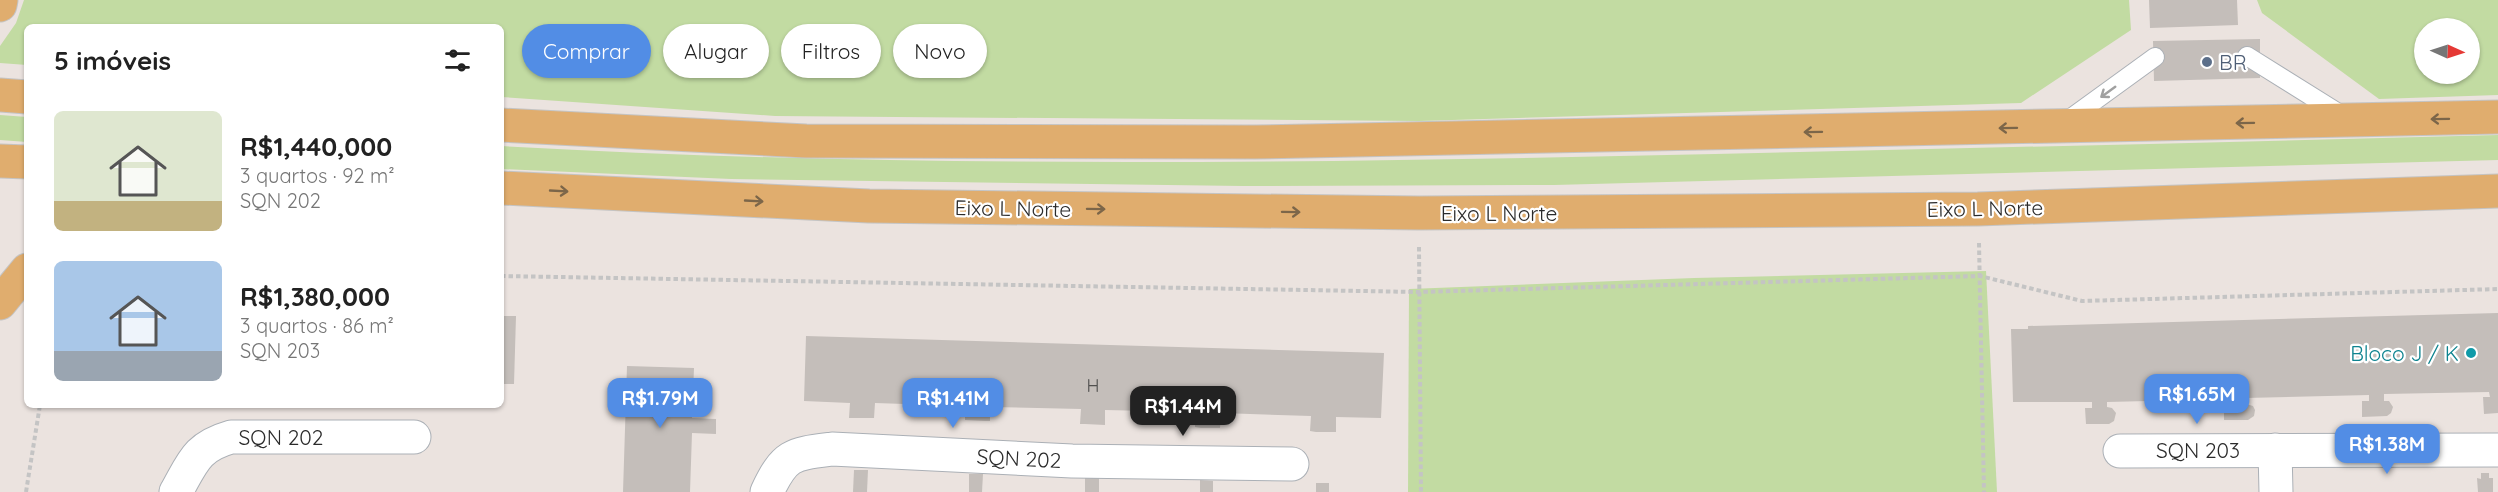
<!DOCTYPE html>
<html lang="pt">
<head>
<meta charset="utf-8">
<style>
  :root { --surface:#fff; --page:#f6f6f6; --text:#222; --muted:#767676; --accent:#528de5 }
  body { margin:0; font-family:Quicksand,sans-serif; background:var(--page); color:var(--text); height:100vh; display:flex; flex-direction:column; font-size:22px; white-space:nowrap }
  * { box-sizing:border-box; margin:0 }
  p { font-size:20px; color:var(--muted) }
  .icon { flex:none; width:33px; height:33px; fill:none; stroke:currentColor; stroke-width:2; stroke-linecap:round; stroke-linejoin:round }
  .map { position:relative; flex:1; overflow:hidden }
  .panel { position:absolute; left:24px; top:24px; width:480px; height:384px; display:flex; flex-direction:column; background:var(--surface); border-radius:9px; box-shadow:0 2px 4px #0004 }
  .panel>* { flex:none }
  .hud { position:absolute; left:522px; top:24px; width:570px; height:54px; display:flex; gap:12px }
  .needle { width:39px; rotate:93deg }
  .fabs { position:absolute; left:2414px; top:18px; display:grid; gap:12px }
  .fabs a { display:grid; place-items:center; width:66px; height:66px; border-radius:50%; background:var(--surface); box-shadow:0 2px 4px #0004; font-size:30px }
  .price { position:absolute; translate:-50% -51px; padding:0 14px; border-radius:12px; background:var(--accent); color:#fff; font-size:20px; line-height:39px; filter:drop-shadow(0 2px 3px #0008) }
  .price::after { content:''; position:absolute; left:50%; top:36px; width:18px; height:14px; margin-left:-9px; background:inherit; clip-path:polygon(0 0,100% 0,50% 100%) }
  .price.current { background:#222; color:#fff }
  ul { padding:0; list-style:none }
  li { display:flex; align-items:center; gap:18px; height:150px; padding:0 30px }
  li span { display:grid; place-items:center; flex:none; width:168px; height:120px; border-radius:9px; color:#555 }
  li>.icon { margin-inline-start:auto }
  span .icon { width:72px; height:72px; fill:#fffc; stroke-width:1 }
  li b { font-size:26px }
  h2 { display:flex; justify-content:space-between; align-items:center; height:72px; padding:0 30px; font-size:26px }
  .pill { padding:0 21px; border-radius:27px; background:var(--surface); box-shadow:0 2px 4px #0004; font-size:21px; line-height:54px }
  .pill.current { background:var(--accent); color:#fff }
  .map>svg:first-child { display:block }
  .green { fill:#c2dba2; fill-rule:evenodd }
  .building { fill:#c4beba }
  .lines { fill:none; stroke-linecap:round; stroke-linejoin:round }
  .lane-casing { stroke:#abb0b6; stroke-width:20 }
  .street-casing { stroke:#abb0b6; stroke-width:35 }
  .primary-casing { stroke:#c4c4c4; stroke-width:35 }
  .path { stroke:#c4c4c4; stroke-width:4; stroke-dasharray:4.5 3; stroke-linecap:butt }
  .lane { stroke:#fff; stroke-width:18 }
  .street { stroke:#fff; stroke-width:33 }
  .primary { stroke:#e0ad6e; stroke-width:33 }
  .oneway { stroke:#a0a0a0 }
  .oneway2 { stroke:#7c6649 }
  .service-dot { fill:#5c6f8a; stroke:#fff; stroke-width:2 }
  .culture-dot { fill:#0f9aa8; stroke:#fff; stroke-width:2 }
  .labels { text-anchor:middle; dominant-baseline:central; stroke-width:4.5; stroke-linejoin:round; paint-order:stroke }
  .number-label { font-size:18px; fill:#51504f }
  .service-label { font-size:21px; fill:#4e5e75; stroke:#fff; text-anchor:start }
  .street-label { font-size:21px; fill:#2b2b2b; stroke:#fff }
  .culture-label { font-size:21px; fill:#0d838f; stroke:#fff; text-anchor:end }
</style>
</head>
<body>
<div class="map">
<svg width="2498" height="492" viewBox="0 0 2498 492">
  <rect width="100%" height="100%" fill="#ebe3df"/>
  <g class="green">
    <path d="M24,0H2129L2131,30L2021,103L1419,121L775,116L501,97V27H27V65L0,63V46L16,23Z"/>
    <path d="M2257,0H2498V95L2379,99L2262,13ZM2469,28V74H2424V28Z"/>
    <path d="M0,115L27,117V142L0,140Z"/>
    <path d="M2498,135V160L1554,185L1243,186L731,179L501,169V146C905,169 1311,163 1715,154C1976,148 2237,142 2498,135Z"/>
    <path d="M1986,271L1997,492H1408L1409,289L1694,278Z"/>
  </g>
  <g class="building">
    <path d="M2149,0H2237L2238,25L2150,28Z"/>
    <path d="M2260,39V78L2154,81L2153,41Z"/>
    <path d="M2498,313V413L2484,414L2483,397H2490L2489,392L2384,394V401H2389L2393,407L2391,413L2387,416L2362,417V401H2369V395L2245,398L2246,404L2253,406L2255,410L2254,416L2248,420H2224V404H2230V399L2107,402V407L2112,408L2116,413L2114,421L2109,424H2086L2085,408H2092V402H2013L2011,329H2028V326Z"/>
    <path d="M501,316H516L514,384H501Z"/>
    <path d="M806,336L1384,353L1381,418L1336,417V432H1316L1310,431L1311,416L1221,413L1220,428H1201L1195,427V412L1105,410V425L1085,424H1080L1081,409L990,407V421H985L965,420V406L875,403L874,418H849L850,403L804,401Z"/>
    <path d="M627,366L694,368L692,418L716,419V434L692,433L690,492H623Z"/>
    <path d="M854,470H868L867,492H853Z"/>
    <path d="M2481,473H2489V478H2493V492H2478L2477,478L2481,479Z"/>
    <path d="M969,474H983L982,492H969Z"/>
    <rect x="1085" y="477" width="14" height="15"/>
    <path d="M1200,480L1213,481V492H1200Z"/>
    <rect x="1316" y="483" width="13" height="9"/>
  </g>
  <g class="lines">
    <g class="lane-casing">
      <g id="lane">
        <path d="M2247,56L2343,116"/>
        <path d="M2064,123L2155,57"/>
      </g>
    </g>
    <g class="street-casing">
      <g id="street">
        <path d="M2275,450L2276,492"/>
        <path d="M2120,451L2498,450"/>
        <path d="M176,492C193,462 196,447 231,437H414"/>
        <path d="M767,492C785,454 792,454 832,449L1072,461L1292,464"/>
      </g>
    </g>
    <g class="primary-casing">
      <g id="primary">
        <path d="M0,5L1,0"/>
        <path d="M0,95L27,97"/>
        <path d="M501,125L806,141L1255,142L2498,117"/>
        <path d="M0,161L27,162"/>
        <path d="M501,188L869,206L1419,213L1978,209L2498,191"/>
        <path d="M0,303L27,270"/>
      </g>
    </g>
    <g class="path">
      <path d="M1979,243L1984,492"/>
      <path d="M1419,247L1421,492"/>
      <path d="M501,276L1419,292L1980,276L2082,301L2498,289"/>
      <path d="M26,492L40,405"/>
    </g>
    <use href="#lane" class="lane"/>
    <use href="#street" class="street"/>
    <use href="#primary" class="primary"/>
  </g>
  <defs><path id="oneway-shaft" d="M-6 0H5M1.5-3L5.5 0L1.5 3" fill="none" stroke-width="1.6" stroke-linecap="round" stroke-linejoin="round" transform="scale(1.5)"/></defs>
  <use class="oneway" href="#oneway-shaft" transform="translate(2108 92) rotate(144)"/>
  <g class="oneway2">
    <use href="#oneway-shaft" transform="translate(2440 119) rotate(179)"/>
    <use href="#oneway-shaft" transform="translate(2245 123) rotate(179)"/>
    <use href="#oneway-shaft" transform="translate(2008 128) rotate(179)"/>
    <use href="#oneway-shaft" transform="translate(1813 132) rotate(179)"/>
    <use href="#oneway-shaft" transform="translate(559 191) rotate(3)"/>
    <use href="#oneway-shaft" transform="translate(754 201) rotate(3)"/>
    <use href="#oneway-shaft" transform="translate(1096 209) rotate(1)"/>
    <use href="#oneway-shaft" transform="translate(1291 212) rotate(1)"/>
  </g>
  <circle class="service-dot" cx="2207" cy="62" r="6"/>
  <circle class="culture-dot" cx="2471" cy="353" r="6"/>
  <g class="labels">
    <g class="number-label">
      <text x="1093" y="385">H</text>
    </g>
    <g class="service-label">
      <text x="2219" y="62">BR</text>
    </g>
    <g class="street-label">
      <text transform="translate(1013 208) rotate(1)">Eixo L Norte</text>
      <text transform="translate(1985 208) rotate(-1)">Eixo L Norte</text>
      <text x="1499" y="213">Eixo L Norte</text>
      <text x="281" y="437">SQN 202</text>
      <text x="2198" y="450">SQN 203</text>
      <text transform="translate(1019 458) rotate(3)">SQN 202</text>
    </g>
    <g class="culture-label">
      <text x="2459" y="353">Bloco J / K</text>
    </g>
  </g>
</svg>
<div class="fabs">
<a><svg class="needle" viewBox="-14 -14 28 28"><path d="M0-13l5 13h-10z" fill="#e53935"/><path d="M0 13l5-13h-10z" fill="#767676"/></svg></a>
</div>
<b class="price" style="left:2197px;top:425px">R$1.65M</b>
<b class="price" style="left:660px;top:429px">R$1.79M</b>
<b class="price" style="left:953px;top:429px">R$1.41M</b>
<b class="price current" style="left:1183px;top:437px">R$1.44M</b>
<b class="price" style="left:2387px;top:475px">R$1.38M</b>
<div class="hud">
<a class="pill current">Comprar</a>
<a class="pill">Alugar</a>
<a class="pill">Filtros</a>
<a class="pill">Novo</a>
</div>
<section class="panel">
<h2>5 imóveis<svg class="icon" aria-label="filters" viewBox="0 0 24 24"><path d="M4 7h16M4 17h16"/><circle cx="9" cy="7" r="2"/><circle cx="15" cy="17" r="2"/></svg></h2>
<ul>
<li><span style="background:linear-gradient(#dfe7d0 75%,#c2b280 0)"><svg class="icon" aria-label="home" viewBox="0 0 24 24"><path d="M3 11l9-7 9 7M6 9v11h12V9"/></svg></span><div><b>R$1,440,000</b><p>3 quartos · 92 m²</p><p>SQN 202</p></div></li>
<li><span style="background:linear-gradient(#a9c7e8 75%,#9aa5b1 0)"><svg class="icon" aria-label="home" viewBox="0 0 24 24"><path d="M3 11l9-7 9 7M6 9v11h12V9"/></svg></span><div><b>R$1,380,000</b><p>3 quartos · 86 m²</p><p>SQN 203</p></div></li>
</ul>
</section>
</div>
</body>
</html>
